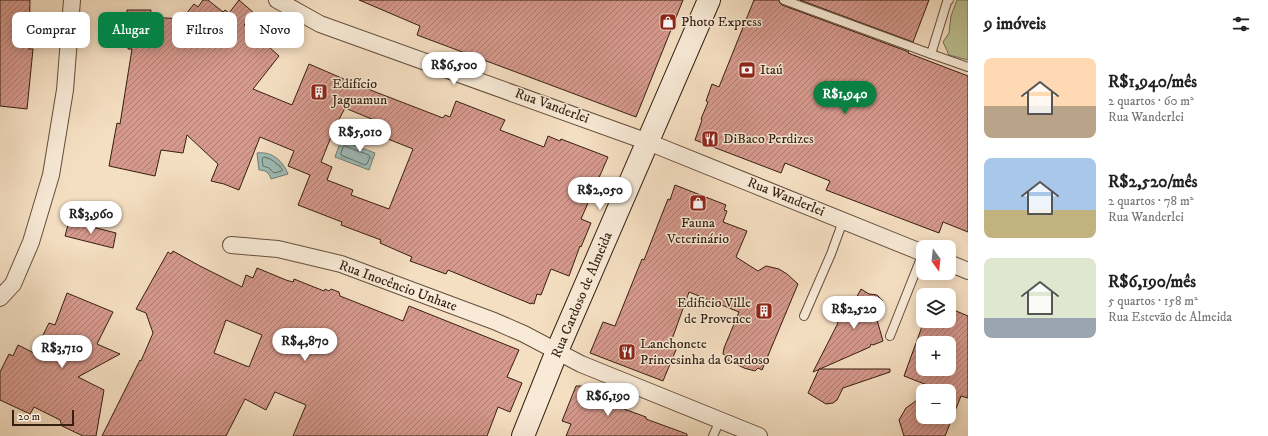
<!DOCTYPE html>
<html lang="pt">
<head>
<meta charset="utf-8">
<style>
  :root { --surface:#fff; --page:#f2f2f2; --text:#222; --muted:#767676; --accent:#0b8043 }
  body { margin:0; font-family:"IM FELL DW Pica",serif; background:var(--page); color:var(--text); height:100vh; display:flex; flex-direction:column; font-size:15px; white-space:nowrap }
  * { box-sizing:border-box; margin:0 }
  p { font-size:13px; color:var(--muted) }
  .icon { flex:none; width:22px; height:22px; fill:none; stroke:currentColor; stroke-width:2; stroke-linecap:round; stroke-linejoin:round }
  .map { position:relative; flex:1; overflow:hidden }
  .side { display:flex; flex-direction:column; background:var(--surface); width:300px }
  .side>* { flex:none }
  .hud { position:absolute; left:12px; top:12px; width:380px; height:36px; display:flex; gap:8px }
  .needle { width:26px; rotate:165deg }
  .buttons { position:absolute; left:916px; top:240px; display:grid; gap:8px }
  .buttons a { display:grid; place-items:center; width:40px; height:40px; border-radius:8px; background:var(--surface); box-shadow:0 2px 10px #0003; font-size:20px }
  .scale { position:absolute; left:12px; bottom:10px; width:62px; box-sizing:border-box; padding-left:4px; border:2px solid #351f10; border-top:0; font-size:11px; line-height:14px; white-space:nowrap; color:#351f10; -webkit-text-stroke:3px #f8ead7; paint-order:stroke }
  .price { position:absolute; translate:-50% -34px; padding:0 9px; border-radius:14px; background:#fff; color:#222; font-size:13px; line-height:26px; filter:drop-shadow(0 1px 2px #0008) }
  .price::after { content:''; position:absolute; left:50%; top:24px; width:12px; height:9px; margin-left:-6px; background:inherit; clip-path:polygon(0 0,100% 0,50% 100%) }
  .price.active { background:var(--accent); color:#fff }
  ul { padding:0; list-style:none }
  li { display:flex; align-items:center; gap:12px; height:100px; padding:0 16px }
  li span { display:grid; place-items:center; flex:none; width:112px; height:80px; border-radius:8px; color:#555 }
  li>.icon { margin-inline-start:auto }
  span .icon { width:48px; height:48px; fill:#fffc; stroke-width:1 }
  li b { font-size:17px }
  h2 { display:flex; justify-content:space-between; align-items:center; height:48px; padding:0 16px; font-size:17px }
  .chip { padding:0 14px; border-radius:8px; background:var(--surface); box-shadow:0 2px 10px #0003; font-size:14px; line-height:36px }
  .chip.active { background:var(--accent); color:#fff }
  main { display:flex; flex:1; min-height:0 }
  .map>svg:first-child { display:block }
  .park { fill:#bdc193; stroke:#797052 }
  .water { fill:url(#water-ripples); stroke:#737d75 }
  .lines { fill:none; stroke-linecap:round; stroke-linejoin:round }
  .shore { stroke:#696e64; stroke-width:1 }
  .building { fill:url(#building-hatch); stroke:#351f10; fill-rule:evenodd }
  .service-casing { stroke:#654f3c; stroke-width:10 }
  .minor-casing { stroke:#654f3c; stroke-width:18 }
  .secondary-casing { stroke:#351f10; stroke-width:24 }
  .service { stroke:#f8ead7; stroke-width:8 }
  .minor { stroke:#f8ead7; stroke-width:16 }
  .secondary { stroke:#f8ead7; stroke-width:22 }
  .labels { text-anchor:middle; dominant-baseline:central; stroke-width:3; stroke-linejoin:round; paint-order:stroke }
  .poi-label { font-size:14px; fill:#351f10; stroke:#f8ead7; text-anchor:start }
  .street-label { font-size:14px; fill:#351f10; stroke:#f8ead7 }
</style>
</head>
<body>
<main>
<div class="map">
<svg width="968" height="436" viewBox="0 0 968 436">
  <defs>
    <pattern id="water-ripples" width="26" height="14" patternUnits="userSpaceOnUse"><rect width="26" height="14" fill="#9dbcb8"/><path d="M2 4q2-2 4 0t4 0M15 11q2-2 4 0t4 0" fill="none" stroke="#88a19d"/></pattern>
    <pattern id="building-hatch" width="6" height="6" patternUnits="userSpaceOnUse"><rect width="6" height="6" fill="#d6998d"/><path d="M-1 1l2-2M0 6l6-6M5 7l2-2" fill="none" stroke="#ae7c72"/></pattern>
  </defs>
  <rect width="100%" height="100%" fill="#f5dfc2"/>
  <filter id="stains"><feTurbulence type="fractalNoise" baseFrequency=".005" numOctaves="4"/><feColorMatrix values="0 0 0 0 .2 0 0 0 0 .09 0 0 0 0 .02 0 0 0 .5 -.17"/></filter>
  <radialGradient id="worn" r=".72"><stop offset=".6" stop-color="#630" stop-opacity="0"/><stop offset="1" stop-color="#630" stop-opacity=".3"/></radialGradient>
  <path class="park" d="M957,0H968V60L949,55L943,42L949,33L951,16Z"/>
  <g class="water">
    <path d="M341,140L375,153L369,170L335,157Z"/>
    <path d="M257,153C272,151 283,161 288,174L271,179C269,172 265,170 259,170Z"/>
  </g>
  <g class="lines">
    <g class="shore">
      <path d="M345,146L369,155L370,157L367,164L365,165L341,155V153L343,147Z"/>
      <path d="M265,157C272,159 277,163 282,169V171L274,173L269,168L263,166L262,159Z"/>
    </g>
  </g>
  <g class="building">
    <path d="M0,0H30L29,49H33L27,109L0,106Z"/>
    <path d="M203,0H208L223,12L225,10L229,13L239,0L254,13L244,25L270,45L269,47L279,56L253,89L292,105L309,64L360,86L443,118L445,115L450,117L456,101L505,120L500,130L544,147L548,136L560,141L561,139L608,157L581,219L591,223L581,247L580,246L569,276L551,269L541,295L537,294L534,304L532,303L531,304L448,270L446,274L410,261L412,257L380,243L381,240L341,225L342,222L298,205L310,175L288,166L294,151L260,137L239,190L224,184L211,181L218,164L187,135L183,153L161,150L155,176L109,166L117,123L120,124L132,49H128L129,35H125L127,10H151L150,17L182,19L194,4L198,7ZM345,108L374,120L372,125L386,130L383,137L413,149L389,209L351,195L353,190L327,180L332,167L321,162L335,127Z"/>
    <path d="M359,0H683L636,117L417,35L420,26Z"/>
    <path d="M754,0H779L780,3L782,5L909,52L908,53L968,76V232L943,222L939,233L826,190L830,181L785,163L781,173L695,140L702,120L701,119L708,102L706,101L712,84L719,87Z"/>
    <path d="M800,0H929L913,42Z"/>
    <path d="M675,185L726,205L724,210L727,211L723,222L747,231L736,257L758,271L766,266L779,269L787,274L798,284L762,370L758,368L755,371L744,368L726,359V356L723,354L724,348L739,312L689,292L671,342L678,345L663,381L590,353L603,322L615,326L642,259L644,260L668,199L670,200Z"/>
    <path d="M69,221L116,233L113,248L65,236Z"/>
    <path d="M173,251L200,266L242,287L246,275L253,278L257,268L286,280L293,282L294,279L324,291L325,289L329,291L331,289L339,292L340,296L403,321L409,306L519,350L507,377L522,383L510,412L498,407L487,436H293L306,405L275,392L266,410L245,399L226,436H102L140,360L141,361L153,333L146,313L136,309L168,252L171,254ZM226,320L262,335L249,367L214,353Z"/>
    <path d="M861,289L869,294L877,295L882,300L884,308L877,320L883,341L873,345L871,344L870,347L813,372L838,323L837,322L848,302L853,304Z"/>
    <path d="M67,293L113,312L97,344L120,354L78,377L104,390L96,436H83L62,426L60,420L34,407L30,414L0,400V372L9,354L13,356L18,345L34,353L49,323L55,325Z"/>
    <path d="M949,308L968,316V398L961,396L945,436H904L899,420L906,408L923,396V417H949V391H930L935,388L904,376L924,321H949ZM923,343H949V369H923Z"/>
    <path d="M819,369H890V372L843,388L837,400L833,403L826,404L808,393Z"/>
    <path d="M576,386H588L627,401L624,409L646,417V419L687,434V436H566L571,424L562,421Z"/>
  </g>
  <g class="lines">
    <g class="service-casing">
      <g id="service">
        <path d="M784,0L931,54L947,2L949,0"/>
        <path d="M931,54L968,67"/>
        <path d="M804,316L831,254L843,221"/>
        <path d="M890,336L923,253"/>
        <path d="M713,436L720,420"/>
      </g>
    </g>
    <g class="minor-casing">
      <g id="minor">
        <path d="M277,0L320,24L648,142L923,253"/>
        <path d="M231,245L278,249L341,264L494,321L524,334L581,364L759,436"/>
        <path d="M949,263L968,271"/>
        <path d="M0,298L13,284L31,242L51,175L65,90L72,0"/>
      </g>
    </g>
    <g class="secondary-casing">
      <path id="secondary" d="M523,436L557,351L709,0"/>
    </g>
    <use href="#service" class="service"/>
    <use href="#minor" class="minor"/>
    <use href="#secondary" class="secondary"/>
  </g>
  <defs>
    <g id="shop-square" transform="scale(0.9)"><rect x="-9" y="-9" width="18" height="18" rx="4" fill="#8f2418" stroke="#f8ead7"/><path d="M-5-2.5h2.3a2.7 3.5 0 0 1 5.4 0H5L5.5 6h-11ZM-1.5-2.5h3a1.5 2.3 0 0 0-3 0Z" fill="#fff"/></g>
    <g id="bank-square" transform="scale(0.9)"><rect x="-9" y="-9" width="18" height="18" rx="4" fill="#8f2418" stroke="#f8ead7"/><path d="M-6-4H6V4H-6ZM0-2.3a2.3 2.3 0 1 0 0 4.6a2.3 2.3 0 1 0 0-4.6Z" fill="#fff"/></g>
    <g id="building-square" transform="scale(0.9)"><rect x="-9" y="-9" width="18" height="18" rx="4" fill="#8f2418" stroke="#f8ead7"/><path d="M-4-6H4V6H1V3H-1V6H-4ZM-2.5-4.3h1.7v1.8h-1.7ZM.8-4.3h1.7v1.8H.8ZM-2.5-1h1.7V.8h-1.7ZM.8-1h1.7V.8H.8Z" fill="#fff"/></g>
    <g id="restaurant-square" transform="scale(0.9)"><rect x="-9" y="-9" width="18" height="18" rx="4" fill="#8f2418" stroke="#f8ead7"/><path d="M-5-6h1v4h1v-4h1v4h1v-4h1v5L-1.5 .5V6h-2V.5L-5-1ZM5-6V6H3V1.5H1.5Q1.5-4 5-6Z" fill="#fff"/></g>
  </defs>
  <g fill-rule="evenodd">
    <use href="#shop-square" x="668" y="22"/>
    <use href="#bank-square" x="747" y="70"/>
    <use href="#building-square" x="319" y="92"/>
    <use href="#restaurant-square" x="710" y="139"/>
    <use href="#shop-square" x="698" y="203"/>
    <use href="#building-square" x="764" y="311"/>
    <use href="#restaurant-square" x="627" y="352"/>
  </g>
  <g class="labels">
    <g class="poi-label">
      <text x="681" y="22">Photo Express</text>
      <text x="760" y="70">Itaú</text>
      <text x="332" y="84">Edifício<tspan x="332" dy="16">Jaguamun</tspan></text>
      <text x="723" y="139">DiBaco Perdizes</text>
      <text x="698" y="223" text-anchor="middle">Fauna<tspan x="698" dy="16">Veterinário</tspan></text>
      <text x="751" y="303" text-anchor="end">Edificio Ville<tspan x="751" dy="16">de Provence</tspan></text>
      <text x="640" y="344">Lanchonete<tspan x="640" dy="16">Princesinha da Cardoso</tspan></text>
    </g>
    <g class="street-label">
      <text transform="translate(552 106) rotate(20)">Rua Vanderlei</text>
      <text transform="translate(786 197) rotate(22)">Rua Wanderlei</text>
      <text transform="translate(398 286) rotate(20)">Rua Inocêncio Unhate</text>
      <text transform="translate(582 295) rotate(-67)">Rua Cardoso de Almeida</text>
    </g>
  </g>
  <rect width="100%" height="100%" filter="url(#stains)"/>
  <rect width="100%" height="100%" fill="url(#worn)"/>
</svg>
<div class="buttons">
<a><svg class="needle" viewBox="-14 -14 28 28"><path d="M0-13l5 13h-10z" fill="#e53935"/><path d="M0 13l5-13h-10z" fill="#767676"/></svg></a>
<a><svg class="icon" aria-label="layers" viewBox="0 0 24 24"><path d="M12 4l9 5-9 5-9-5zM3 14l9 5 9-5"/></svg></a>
<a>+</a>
<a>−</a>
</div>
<div class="scale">20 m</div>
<b class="price" style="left:454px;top:86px">R$6,500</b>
<b class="price active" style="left:845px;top:115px">R$1,940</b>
<b class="price" style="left:360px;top:153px">R$5,010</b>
<b class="price" style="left:600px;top:211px">R$2,050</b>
<b class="price" style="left:91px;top:235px">R$3,960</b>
<b class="price" style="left:854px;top:330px">R$2,520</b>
<b class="price" style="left:305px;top:362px">R$4,870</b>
<b class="price" style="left:62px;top:369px">R$3,710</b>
<b class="price" style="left:608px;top:417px">R$6,190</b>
<div class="hud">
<a class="chip">Comprar</a>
<a class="chip active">Alugar</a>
<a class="chip">Filtros</a>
<a class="chip">Novo</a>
</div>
</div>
<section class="side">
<h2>9 imóveis<svg class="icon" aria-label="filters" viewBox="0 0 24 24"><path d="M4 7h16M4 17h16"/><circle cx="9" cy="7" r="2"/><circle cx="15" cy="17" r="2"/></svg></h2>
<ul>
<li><span style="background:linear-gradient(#ffd9b3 60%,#b9a48a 0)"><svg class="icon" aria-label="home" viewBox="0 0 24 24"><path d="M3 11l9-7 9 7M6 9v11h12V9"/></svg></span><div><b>R$1,940/mês</b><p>2 quartos · 60 m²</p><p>Rua Wanderlei</p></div></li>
<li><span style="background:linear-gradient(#a9c7e8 65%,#c2b280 0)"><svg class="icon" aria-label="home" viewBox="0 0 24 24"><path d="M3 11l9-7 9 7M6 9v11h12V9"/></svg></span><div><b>R$2,520/mês</b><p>2 quartos · 78 m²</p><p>Rua Wanderlei</p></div></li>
<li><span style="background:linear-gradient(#dfe7d0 75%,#9aa5b1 0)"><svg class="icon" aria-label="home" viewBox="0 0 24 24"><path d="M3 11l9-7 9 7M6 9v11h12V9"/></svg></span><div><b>R$6,190/mês</b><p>5 quartos · 158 m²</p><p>Rua Estevão de Almeida</p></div></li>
</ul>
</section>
</main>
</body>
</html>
